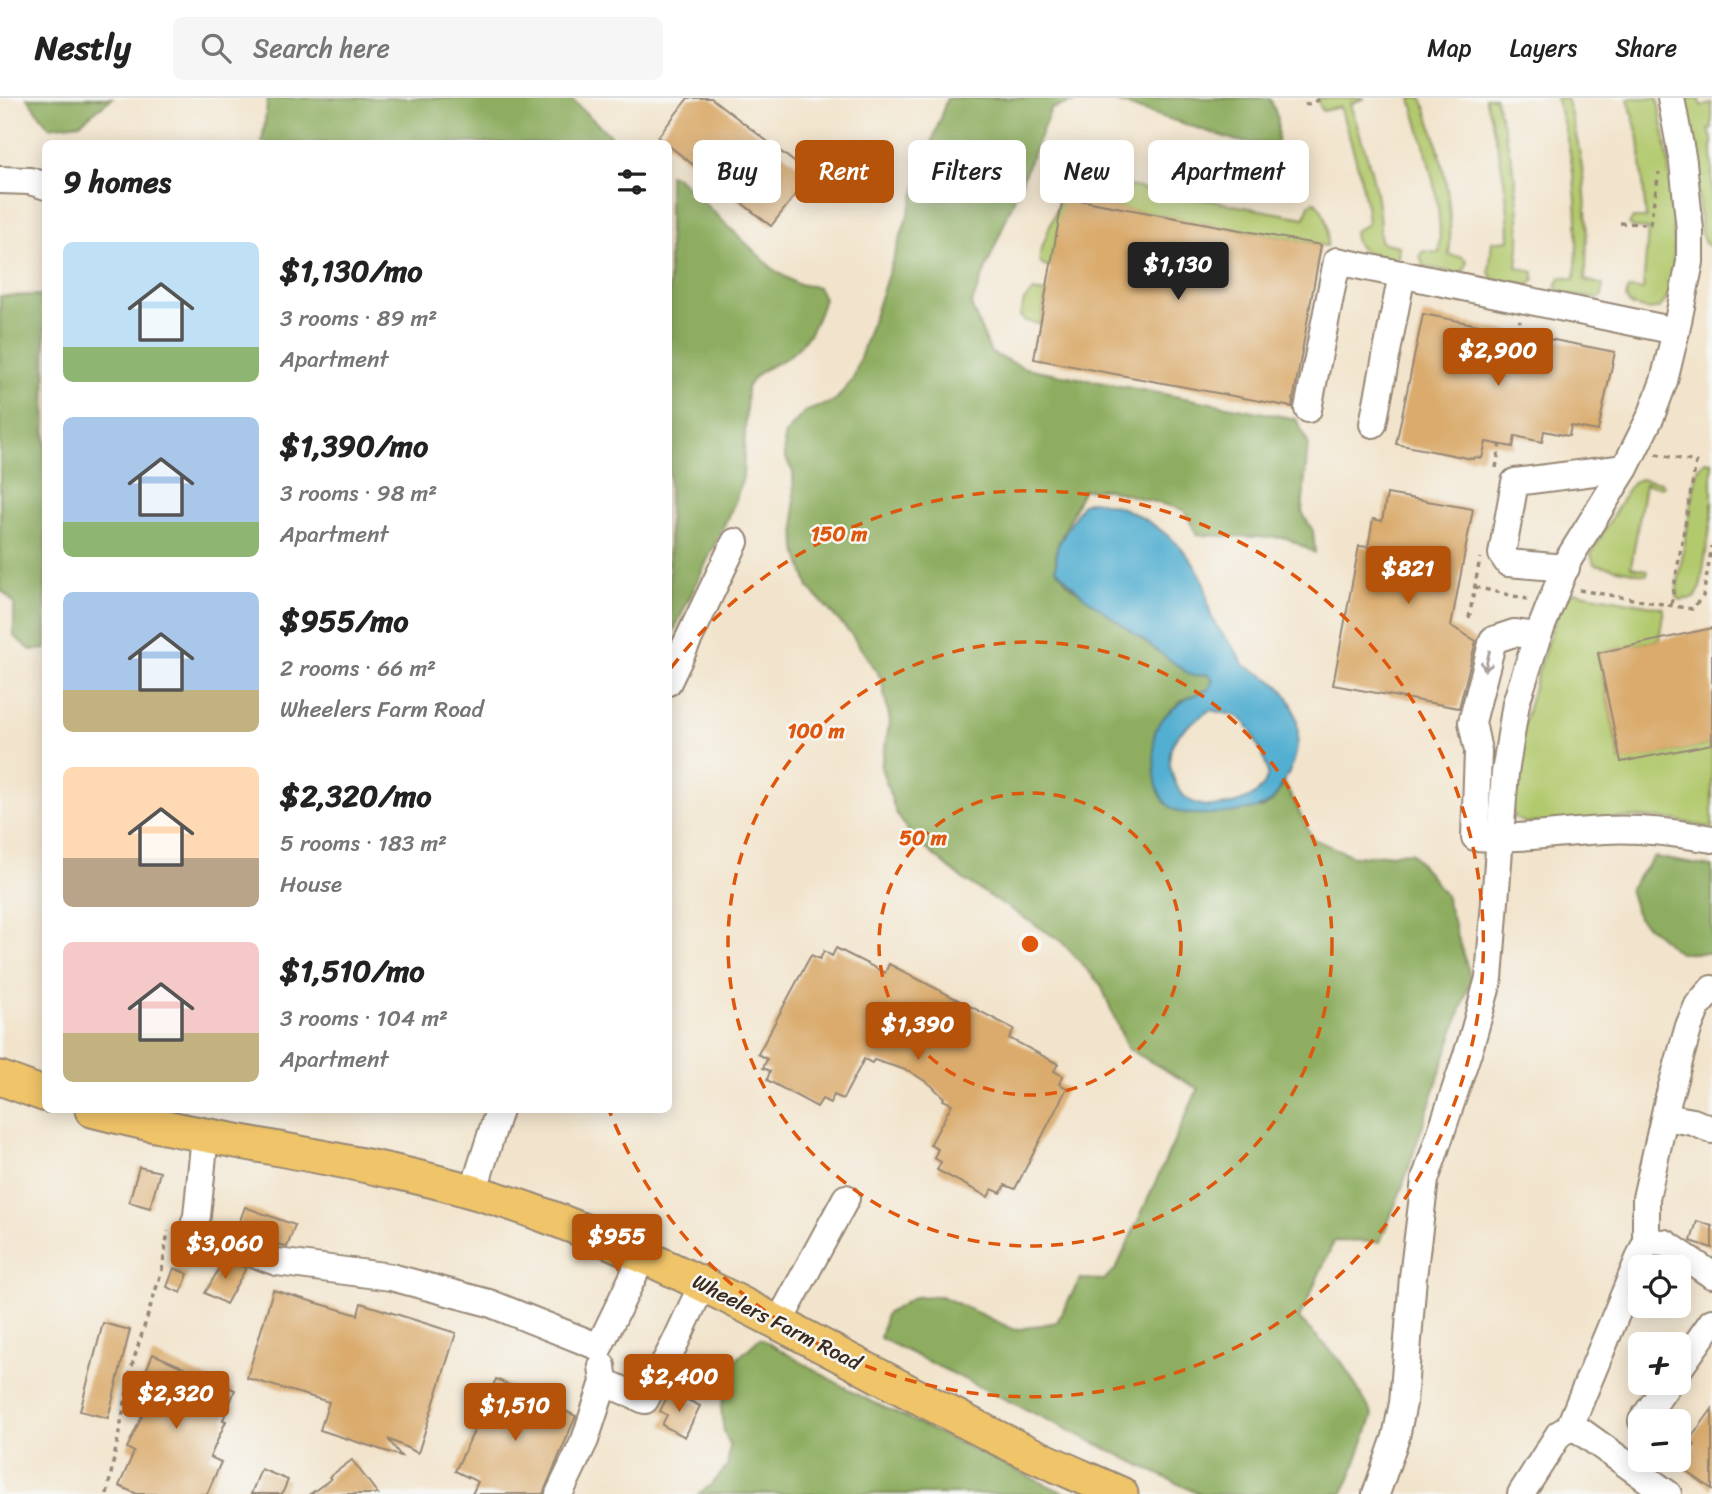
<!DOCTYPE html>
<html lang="en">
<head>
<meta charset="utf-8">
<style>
  :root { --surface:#fff; --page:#f6f6f6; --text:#222; --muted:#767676; --line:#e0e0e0; --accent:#b45309 }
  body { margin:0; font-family:Sriracha,sans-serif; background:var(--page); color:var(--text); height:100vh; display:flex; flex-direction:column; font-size:26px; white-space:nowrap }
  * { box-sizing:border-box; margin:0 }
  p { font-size:23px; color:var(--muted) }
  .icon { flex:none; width:38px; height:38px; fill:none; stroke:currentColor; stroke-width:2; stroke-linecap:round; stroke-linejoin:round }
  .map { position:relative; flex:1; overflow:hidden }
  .panel { position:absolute; left:42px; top:42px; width:630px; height:973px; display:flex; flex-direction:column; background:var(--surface); border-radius:10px; box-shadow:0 4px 18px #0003 }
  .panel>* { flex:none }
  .guide { position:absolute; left:693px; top:42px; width:665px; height:63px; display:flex; gap:14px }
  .buttons { position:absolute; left:1628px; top:1157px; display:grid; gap:14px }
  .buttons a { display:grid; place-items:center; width:63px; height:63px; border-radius:10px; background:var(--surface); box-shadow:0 4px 18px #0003; font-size:35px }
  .price { position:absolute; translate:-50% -60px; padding:0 16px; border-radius:7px; background:var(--accent); color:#fff; font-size:23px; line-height:46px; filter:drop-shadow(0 2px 4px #0008) }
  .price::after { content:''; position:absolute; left:50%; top:42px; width:21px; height:16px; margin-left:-10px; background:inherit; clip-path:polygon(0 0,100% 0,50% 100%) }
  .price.on { background:#222; color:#fff }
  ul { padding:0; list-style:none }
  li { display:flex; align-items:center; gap:21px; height:175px; padding:0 21px }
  li span { display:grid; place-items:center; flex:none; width:196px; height:140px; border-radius:10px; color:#555 }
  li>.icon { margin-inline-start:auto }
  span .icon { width:84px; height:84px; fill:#fffc; stroke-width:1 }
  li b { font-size:30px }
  h2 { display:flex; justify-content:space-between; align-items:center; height:84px; padding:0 21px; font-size:30px }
  .pill { padding:0 24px; border-radius:10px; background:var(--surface); box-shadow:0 4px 18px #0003; font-size:24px; line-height:63px }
  .pill.on { background:var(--accent); color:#fff }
  header { display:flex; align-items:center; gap:42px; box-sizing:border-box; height:98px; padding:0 35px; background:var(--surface); border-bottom:2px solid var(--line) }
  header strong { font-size:33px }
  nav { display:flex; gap:38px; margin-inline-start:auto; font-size:24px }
  .search { width:490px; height:63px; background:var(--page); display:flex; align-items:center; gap:18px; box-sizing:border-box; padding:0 24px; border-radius:10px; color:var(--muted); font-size:26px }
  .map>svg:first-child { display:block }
  .green { fill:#b3c96e; stroke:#777a46; stroke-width:2 }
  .forest { fill:#8ead61; stroke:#646c40; stroke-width:2 }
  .water { fill:#53afd1; stroke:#476c78; stroke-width:2; fill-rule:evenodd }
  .building { fill:#daab6d }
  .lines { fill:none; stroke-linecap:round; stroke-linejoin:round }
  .minor-casing { stroke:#968775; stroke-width:30 }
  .major-casing { stroke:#968775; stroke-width:37 }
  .path { stroke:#968775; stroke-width:3.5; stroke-dasharray:5 5; stroke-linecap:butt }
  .minor { stroke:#fff; stroke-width:26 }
  .major { stroke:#f0c469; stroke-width:33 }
  .oneway { stroke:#a79f9a }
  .ring { fill:none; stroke:#df570d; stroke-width:3.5; stroke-dasharray:12 9 }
  .labels { text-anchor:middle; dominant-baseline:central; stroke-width:5; stroke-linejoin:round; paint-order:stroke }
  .street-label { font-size:21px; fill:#3b2a1e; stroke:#f6f6f2 }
  .centre { fill:#df570d; stroke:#f6f6f2; stroke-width:3.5 }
  .ring-label { font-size:21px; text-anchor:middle; font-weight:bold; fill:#df570d; stroke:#f6f6f2; stroke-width:5; stroke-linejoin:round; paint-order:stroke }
</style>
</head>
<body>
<header>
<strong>Nestly</strong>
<div class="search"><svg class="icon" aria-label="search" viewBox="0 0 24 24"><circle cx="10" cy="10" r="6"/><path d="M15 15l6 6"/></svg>Search here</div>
<nav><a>Map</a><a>Layers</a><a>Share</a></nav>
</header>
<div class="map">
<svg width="1712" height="1396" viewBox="0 0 1712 1396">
  <rect width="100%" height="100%" fill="#f6f6f2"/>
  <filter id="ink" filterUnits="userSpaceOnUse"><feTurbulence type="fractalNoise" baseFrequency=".0143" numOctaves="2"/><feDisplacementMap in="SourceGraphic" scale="14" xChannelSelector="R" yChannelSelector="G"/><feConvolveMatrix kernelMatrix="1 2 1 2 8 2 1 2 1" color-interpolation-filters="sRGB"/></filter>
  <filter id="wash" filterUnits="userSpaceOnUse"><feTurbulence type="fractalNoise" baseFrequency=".00686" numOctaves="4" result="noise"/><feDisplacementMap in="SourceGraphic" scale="28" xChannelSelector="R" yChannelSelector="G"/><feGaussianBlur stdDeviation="1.57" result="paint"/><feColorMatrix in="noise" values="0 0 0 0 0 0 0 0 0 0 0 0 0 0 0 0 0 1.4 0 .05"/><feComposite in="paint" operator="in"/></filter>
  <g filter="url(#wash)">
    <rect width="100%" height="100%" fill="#f2e4cc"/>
    <g class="green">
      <path d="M1317,0H1365L1350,6C1365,51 1382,96 1380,144L1399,148L1398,159L1395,162C1376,158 1354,157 1354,133L1368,126C1365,85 1352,48 1340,9L1322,13Z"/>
      <path d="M1411,0H1422C1440,50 1455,103 1449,157L1462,159L1467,163L1465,171L1459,176L1423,168L1420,157L1423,153L1439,155C1444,101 1424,51 1411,0Z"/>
      <path d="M1485,0H1495C1512,55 1525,112 1517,169L1534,174V181L1529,188L1493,182L1489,174L1492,144L1509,142C1509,93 1499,47 1485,0Z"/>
      <path d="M1556,0H1566C1585,59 1590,120 1585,182L1603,187L1602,198L1597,201L1562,195L1556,188L1561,179L1575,181C1581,119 1575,59 1556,0Z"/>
      <path d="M1628,0H1657C1666,34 1688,185 1661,208C1652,215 1640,210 1630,207L1626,200L1628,191L1643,192L1648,131L1633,130L1629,126L1633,120H1646L1639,41Z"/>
      <path d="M1684,0H1698L1701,8L1712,5V31L1709,32L1712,41V150L1705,145L1701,135L1695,56Z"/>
      <path d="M1077,61L1085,65L1084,80L1305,120L1309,106L1315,104C1327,115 1329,132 1327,148L1064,100L1051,169L1044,168L1040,163V155L1074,64Z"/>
      <path d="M1033,193L1046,195L1040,226L1025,223L1020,218L1024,203Z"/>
      <path d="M1705,363L1712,364V418L1700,491L1695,500L1680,502L1677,499V489L1697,372Z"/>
      <path d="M1640,381L1661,384L1664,387L1662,389L1645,386L1631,469L1647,472L1648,475L1646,477L1594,466L1591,456L1630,388L1635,383Z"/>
      <path d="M1575,494L1664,510L1659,542L1598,555L1620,663L1712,646V730L1669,721L1639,719L1530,725C1525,724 1519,724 1515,719C1500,697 1540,566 1550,537C1554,524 1561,511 1567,497Z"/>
    </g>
    <g class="forest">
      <path d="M27,0H112L80,25L49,29Z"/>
      <path d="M268,0H570L618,45H262Z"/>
      <path d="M947,0H1085L1051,11L971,207L991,255L1025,270L1296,321L1308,345L1302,414L1313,433L1315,455L1287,440L1197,437L1184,412L1107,391L1083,392L1057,449L1056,470L1068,486L1189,576L1193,578L1207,576L1213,581L1209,592L1182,602L1165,618L1155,634L1154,653L1171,709L1262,710L1273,703L1284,684L1313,741L1355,759L1411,754L1445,797L1471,881L1402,1090L1380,1144L1334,1143L1299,1221L1342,1264L1373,1317L1350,1381L1342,1396H1199L880,1240L886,1216L915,1199L941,1198L1015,1232L1057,1224L1080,1181L1104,1182L1116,1171L1198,991L1127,950L1101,887L1061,843L964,782L915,742L896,715L881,669L890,623L881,580L851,536L809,490L796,450L793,374L785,359L784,338L804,314L835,303L853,281Z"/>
      <path d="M1104,0H1270L1278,21L1277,47L1237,43Z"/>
      <path d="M669,76L677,79L774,172L797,186L818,189L824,200C818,222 809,243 790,257C773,271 760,266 747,290L743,379L735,404L669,543Z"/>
      <path d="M45,197L46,551L31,552L14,538V505L0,491V198Z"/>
      <path d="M1654,759L1712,769V855H1679L1638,820L1629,791Z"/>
      <path d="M760,1240L856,1296L1066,1396H699L711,1387L727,1369L730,1347L724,1335L721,1309L736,1262Z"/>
    </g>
    <path class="water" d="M1091,403C1134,406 1183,442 1202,480C1209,494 1206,510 1213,522C1222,539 1237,550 1243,566C1255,574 1269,578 1280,589C1304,614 1302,656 1284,683C1279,691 1277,700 1269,705C1254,715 1198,719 1180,714C1173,712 1167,707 1163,701C1152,685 1155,661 1154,643C1153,619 1189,597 1209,591L1213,581L1207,576L1193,578L1189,576L1082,497L1056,471L1057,449L1082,406ZM1210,612C1240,618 1246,617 1258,648C1262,657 1269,669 1267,679C1261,704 1218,713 1197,706C1186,702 1179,695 1175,684C1159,646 1180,632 1210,612Z"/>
    <g id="blocks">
      <g class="building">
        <path d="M688,0H711L811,77L771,128L658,39Z"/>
        <path d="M1063,99L1321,147L1292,309L1034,261Z"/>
        <path d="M1423,216L1615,254L1598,333L1571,328L1569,338L1544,333L1542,344L1515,338L1513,349L1486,344L1482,360L1474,359L1473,361L1396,346Z"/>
        <path d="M1387,396L1473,411L1451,528L1476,543L1459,610L1333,587L1359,448L1368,449L1373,421L1382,423Z"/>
        <path d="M1712,530V646L1621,664L1598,555Z"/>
        <path d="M836,850L885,875L889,866L1014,931L1009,940L1058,966L1054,973L1063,978L1059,986L1067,990L1015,1091L1005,1087L1001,1095L992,1091L988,1099L937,1072L941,1064L934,1060L938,1051L930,1047L952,1006L943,1002L944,1000L931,987L909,973L874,962L872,965L864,961L843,1001L834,997L830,1005L822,1001L817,1009L767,982L770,973L763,970L767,961L758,956L811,857L820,861L824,853L832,858Z"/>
        <path d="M139,1069L160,1074L150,1110L129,1104Z"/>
        <path d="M245,1109L295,1127L287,1149L236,1133Z"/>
        <path d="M1697,1123L1712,1128V1150L1691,1143Z"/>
        <path d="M224,1162L246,1170L226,1206L205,1195Z"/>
        <path d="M174,1170L188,1176L181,1195L167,1189Z"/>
        <path d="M273,1192L358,1217L361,1205L456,1235L418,1355L388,1341L401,1358L320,1332L329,1304L247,1280Z"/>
        <path d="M103,1225L130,1232L108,1320L80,1313Z"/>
        <path d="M153,1256L235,1292L223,1322L226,1323L210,1359L221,1364L207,1396H137L119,1388L134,1354L127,1350L142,1318L129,1312Z"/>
        <path d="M496,1281L576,1318L543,1396H472L478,1384L455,1373L487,1306L485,1305Z"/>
        <path d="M670,1293L700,1308L685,1339L662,1327L667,1317L660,1313Z"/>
        <path d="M1712,1311V1391L1679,1368L1695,1347L1689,1343Z"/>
        <path d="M352,1362L378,1396H310L331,1381L329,1379Z"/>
        <path d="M261,1371L288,1382L282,1396H251Z"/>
      </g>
    </g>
  </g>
  <g filter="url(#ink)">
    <use href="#blocks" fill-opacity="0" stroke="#968775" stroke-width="2"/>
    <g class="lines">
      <g class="minor-casing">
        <g id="minor">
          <path d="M0,82L30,83L46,88"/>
          <path d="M1308,311L1337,163L1676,233"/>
          <path d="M1373,326L1402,176"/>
          <path d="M1566,470L1508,465L1502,456L1515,384L1625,370"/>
          <path d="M1538,538L1514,535L1493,542L1472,624L1478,653L1475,739C1519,742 1561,734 1605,732C1641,730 1676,735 1712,741"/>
          <path d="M668,584L735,444"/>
          <path d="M1665,1019L1693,1024L1712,1032"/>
          <path d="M205,1037L197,1118L192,1134L277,1164L391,1179L489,1205L599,1249L643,1158"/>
          <path d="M473,1094L499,1012"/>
          <path d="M1646,1144V1100L1668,1002L1689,928L1698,907L1712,891"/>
          <path d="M779,1224L846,1100"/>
          <path d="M1678,1272L1712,1224"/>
          <path d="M604,1284L645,1302L675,1245L703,1185"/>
          <path d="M1642,1323L1669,1284"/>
          <path d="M1569,1330L1646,1144L1665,1145L1712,1177"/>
          <path d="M559,1396L585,1342L604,1284L602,1268"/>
          <path d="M1376,1396L1396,1339L1403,1305L1413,1179L1425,1082L1471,945L1489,880L1505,675L1516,605L1536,543L1568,462L1625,370L1651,318L1664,283L1676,233L1690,164V132L1683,64L1671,0"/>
          <path d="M1521,1396L1559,1336L1569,1330L1579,1332L1668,1396"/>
        </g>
      </g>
      <g class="major-casing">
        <g id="major">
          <path d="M0,980L46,997"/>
          <path d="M92,1012C237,1050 388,1061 530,1112C688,1169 831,1255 980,1331C1026,1355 1074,1375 1121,1396"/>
        </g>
      </g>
      <g class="path">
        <path d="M1305,7L1324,0"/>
        <path d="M1620,125L1650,126L1659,74"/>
        <path d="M1517,234L1520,222"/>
        <path d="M1656,356L1696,364L1671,507"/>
        <path d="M1496,370L1500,346"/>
        <path d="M1475,489L1527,501"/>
        <path d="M1579,492L1692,511L1703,498L1712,448"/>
        <path d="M1469,520L1480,460"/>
        <path d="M107,1396L133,1264L162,1172L168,1133"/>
      </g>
      <use href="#minor" class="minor"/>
      <use href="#major" class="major"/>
    </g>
    <defs><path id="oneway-shaft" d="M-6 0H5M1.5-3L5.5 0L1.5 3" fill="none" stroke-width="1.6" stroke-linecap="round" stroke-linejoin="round" transform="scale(1.75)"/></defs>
    <use class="oneway" href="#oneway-shaft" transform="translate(1487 563) rotate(104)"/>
  </g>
  <g class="ring">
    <circle cx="1030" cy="846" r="151"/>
    <circle cx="1030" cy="846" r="302"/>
    <path d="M671 570A453 453 0 1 1 609 1012"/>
  </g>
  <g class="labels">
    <g class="street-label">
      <text transform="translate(777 1224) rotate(27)">Wheelers Farm Road</text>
    </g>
  </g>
  <circle cx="1030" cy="846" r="10" class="centre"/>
  <g class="ring-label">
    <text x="839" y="443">150 m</text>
    <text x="816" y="640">100 m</text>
    <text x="923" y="747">50 m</text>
  </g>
</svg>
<div class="buttons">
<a><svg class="icon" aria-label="locate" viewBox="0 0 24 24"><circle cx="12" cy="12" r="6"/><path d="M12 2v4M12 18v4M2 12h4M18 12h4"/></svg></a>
<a>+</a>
<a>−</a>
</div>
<b class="price on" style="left:1178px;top:204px">$1,130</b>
<b class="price" style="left:1498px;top:290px">$2,900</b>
<b class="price" style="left:1408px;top:508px">$821</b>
<b class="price" style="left:918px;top:964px">$1,390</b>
<b class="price" style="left:617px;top:1176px">$955</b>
<b class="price" style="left:225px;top:1183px">$3,060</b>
<b class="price" style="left:679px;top:1316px">$2,400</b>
<b class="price" style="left:176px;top:1333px">$2,320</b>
<b class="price" style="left:515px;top:1345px">$1,510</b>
<div class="guide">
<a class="pill">Buy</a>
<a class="pill on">Rent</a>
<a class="pill">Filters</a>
<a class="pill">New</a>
<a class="pill">Apartment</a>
</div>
<section class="panel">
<h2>9 homes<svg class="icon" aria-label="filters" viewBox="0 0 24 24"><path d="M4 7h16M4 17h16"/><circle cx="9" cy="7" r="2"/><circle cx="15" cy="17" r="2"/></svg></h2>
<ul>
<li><span style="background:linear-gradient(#bfe0f5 75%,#8fb573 0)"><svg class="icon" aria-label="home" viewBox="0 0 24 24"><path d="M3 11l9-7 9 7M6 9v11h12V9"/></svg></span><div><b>$1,130/mo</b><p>3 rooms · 89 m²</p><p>Apartment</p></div></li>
<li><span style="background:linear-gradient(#a9c7e8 75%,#8fb573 0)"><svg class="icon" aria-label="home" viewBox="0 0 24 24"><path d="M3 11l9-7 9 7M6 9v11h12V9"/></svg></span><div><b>$1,390/mo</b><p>3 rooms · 98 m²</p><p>Apartment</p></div></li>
<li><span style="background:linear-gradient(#a9c7e8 70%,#c2b280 0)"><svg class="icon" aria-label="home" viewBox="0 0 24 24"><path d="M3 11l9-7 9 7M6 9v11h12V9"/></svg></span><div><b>$955/mo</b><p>2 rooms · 66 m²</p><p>Wheelers Farm Road</p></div></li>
<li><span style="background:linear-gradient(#ffd9b3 65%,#b9a48a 0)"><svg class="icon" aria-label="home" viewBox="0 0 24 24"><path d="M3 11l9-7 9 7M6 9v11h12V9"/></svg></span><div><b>$2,320/mo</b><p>5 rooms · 183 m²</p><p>House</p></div></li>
<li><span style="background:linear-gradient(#f6c9c9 65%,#c2b280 0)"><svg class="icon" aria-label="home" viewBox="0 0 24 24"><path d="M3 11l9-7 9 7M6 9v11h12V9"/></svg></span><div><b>$1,510/mo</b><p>3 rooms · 104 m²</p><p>Apartment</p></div></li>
</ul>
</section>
</div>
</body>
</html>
